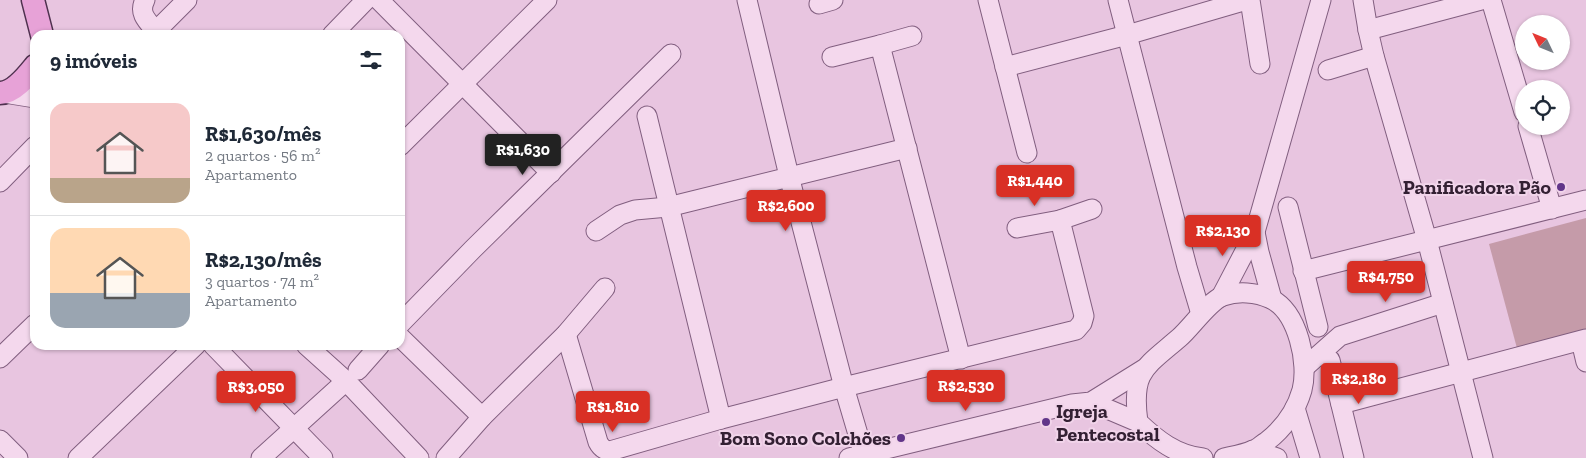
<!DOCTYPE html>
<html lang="pt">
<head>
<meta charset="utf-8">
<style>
  :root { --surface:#fff; --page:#f6f6f7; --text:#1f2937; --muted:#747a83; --line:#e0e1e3; --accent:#d93025 }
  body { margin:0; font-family:"Zilla Slab",serif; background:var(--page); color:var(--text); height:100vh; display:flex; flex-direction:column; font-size:19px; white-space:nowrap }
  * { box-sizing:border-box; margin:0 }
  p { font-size:16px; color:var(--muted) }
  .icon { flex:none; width:28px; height:28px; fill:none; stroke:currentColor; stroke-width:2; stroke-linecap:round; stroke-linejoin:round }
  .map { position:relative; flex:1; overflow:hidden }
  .side { position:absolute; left:30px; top:30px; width:375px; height:320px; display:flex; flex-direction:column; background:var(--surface); border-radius:15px; box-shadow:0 1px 4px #0004 }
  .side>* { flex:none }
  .needle { width:32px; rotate:313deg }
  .buttons { position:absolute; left:1515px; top:15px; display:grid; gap:10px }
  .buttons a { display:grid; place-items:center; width:55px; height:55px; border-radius:50%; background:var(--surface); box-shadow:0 1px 4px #0004; font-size:25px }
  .price { position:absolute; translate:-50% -42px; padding:0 11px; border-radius:5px; background:var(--accent); color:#fff; font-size:16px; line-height:32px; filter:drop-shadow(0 1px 2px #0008) }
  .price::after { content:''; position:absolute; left:50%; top:30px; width:15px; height:11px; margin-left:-8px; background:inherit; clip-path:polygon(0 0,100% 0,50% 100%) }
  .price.current { background:#222; color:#fff }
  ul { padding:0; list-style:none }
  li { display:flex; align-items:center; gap:15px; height:125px; padding:0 20px }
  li+li { border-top:1px solid var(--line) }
  li span { display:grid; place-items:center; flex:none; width:140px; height:100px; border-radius:15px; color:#555 }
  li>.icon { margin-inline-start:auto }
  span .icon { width:60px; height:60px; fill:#fffc; stroke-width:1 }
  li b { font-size:21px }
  h2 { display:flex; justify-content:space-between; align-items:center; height:60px; padding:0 20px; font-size:21px }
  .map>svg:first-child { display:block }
  .green { fill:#c59ba9 }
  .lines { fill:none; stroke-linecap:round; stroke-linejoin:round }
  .minor-casing { stroke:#815e7f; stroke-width:21 }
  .major-casing { stroke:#4f314f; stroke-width:25 }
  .minor { stroke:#f4d8ed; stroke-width:19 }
  .major { stroke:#e7a2d7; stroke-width:22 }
  .poi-dot { fill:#613589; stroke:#f1d4ea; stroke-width:2 }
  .labels { text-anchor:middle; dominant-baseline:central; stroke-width:4; stroke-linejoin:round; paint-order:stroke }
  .poi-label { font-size:20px; font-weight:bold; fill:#332033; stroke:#f1d4ea; text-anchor:end }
</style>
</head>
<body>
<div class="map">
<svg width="1586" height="458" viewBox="0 0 1586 458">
  <rect width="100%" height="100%" fill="#e8c5e0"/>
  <path class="green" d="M1586,218V335L1518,352L1489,244Z"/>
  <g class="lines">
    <g class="minor-casing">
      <g id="minor">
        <path d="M145,0C138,13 147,21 156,31"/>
        <path d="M379,0L551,173"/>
        <path d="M747,0L789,176L844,387L865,458"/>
        <path d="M988,0L1027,153"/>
        <path d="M1118,0L1187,267L1201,314"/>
        <path d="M1250,0L1260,64"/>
        <path d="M1363,0L1368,30L1374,56L1427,240L1483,458"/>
        <path d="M1491,0L1524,112"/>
        <path d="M819,4L833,0"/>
        <path d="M1368,30L1481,0"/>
        <path d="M152,35L187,0"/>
        <path d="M332,35L366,0"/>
        <path d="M880,45L912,36"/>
        <path d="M832,57L880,45L961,359"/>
        <path d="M1005,67L1127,35L1247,0"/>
        <path d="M1328,70L1374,56"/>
        <path d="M4,93L35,98"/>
        <path d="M647,116L721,419L844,387L1076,330L1082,323L1084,316L1060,220L1092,209"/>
        <path d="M1528,126L1552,209"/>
        <path d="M400,146L547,0"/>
        <path d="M0,182L35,146"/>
        <path d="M1288,207L1318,327"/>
        <path d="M1017,228L1060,220"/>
        <path d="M596,231L620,215L635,210L668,207L907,148"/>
        <path d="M1255,232L1259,252L1272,299"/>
        <path d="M1303,271L1586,200"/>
        <path d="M1221,297L1255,232L1321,0"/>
        <path d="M400,324L473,249L671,54"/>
        <path d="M566,334L598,442C601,448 604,450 610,451L721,419"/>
        <path d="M400,337L482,417"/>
        <path d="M1581,341L1586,362"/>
        <path d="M213,345L323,458"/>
        <path d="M306,345L346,381L419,458"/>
        <path d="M0,358L35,324"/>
        <path d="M1330,360L1354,458"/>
        <path d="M1305,367L1340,336L1443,303"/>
        <path d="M358,370L380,345"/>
        <path d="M1091,402L1138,422"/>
        <path d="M1341,404L1586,339"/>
        <path d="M1295,408L1310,458"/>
        <path d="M0,440L18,458"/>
        <path d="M1254,450L1277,458"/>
        <path d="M78,458L196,345"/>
        <path d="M261,458L346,381"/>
        <path d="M446,458L482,417L566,334L605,288"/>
        <path d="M849,458L1072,404L1091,402L1144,369"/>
        <path d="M1203,458C1176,455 1157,440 1138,422C1131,372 1144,368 1179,338C1191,328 1209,301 1223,296C1238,291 1256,292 1271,299C1298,312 1309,364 1302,390C1296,411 1283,429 1266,442C1262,444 1258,449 1253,450C1245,454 1233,456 1224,458"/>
      </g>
    </g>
    <g class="major-casing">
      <g id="major">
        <path d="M33,0L42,35"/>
        <path d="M0,93C14,93 27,76 35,66"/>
      </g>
    </g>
    <use href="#minor" class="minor"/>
    <use href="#major" class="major"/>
  </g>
  <g class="poi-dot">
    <circle cx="1561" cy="187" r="5"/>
    <circle cx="1046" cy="422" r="5"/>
    <circle cx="901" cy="438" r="5"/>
  </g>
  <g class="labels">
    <g class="poi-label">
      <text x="1551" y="187">Panificadora Pão</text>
      <text x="1056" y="411" text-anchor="start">Igreja<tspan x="1056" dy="23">Pentecostal</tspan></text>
      <text x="891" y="438">Bom Sono Colchões</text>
    </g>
  </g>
</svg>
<div class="buttons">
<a><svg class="needle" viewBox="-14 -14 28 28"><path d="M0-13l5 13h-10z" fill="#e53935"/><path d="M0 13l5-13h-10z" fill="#747a83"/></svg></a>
<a><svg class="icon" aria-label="locate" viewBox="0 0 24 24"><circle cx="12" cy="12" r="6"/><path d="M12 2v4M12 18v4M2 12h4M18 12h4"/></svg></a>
</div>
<b class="price current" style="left:523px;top:176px">R$1,630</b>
<b class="price" style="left:1035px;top:207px">R$1,440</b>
<b class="price" style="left:786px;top:232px">R$2,600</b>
<b class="price" style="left:1223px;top:257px">R$2,130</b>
<b class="price" style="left:1386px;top:303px">R$4,750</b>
<b class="price" style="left:1359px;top:405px">R$2,180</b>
<b class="price" style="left:966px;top:412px">R$2,530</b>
<b class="price" style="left:256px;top:413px">R$3,050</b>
<b class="price" style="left:613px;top:433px">R$1,810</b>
<section class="side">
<h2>9 imóveis<svg class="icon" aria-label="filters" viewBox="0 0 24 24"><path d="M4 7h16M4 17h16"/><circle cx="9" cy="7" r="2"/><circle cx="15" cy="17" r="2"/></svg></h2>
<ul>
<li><span style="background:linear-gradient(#f6c9c9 75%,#b9a48a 0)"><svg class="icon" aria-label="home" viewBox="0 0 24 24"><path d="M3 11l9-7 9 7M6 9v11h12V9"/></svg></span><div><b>R$1,630/mês</b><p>2 quartos · 56 m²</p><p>Apartamento</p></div></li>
<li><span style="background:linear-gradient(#ffd9b3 65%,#9aa5b1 0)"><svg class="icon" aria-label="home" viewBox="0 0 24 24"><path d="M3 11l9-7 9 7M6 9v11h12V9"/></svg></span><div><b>R$2,130/mês</b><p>3 quartos · 74 m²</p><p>Apartamento</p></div></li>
</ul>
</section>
</div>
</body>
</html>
